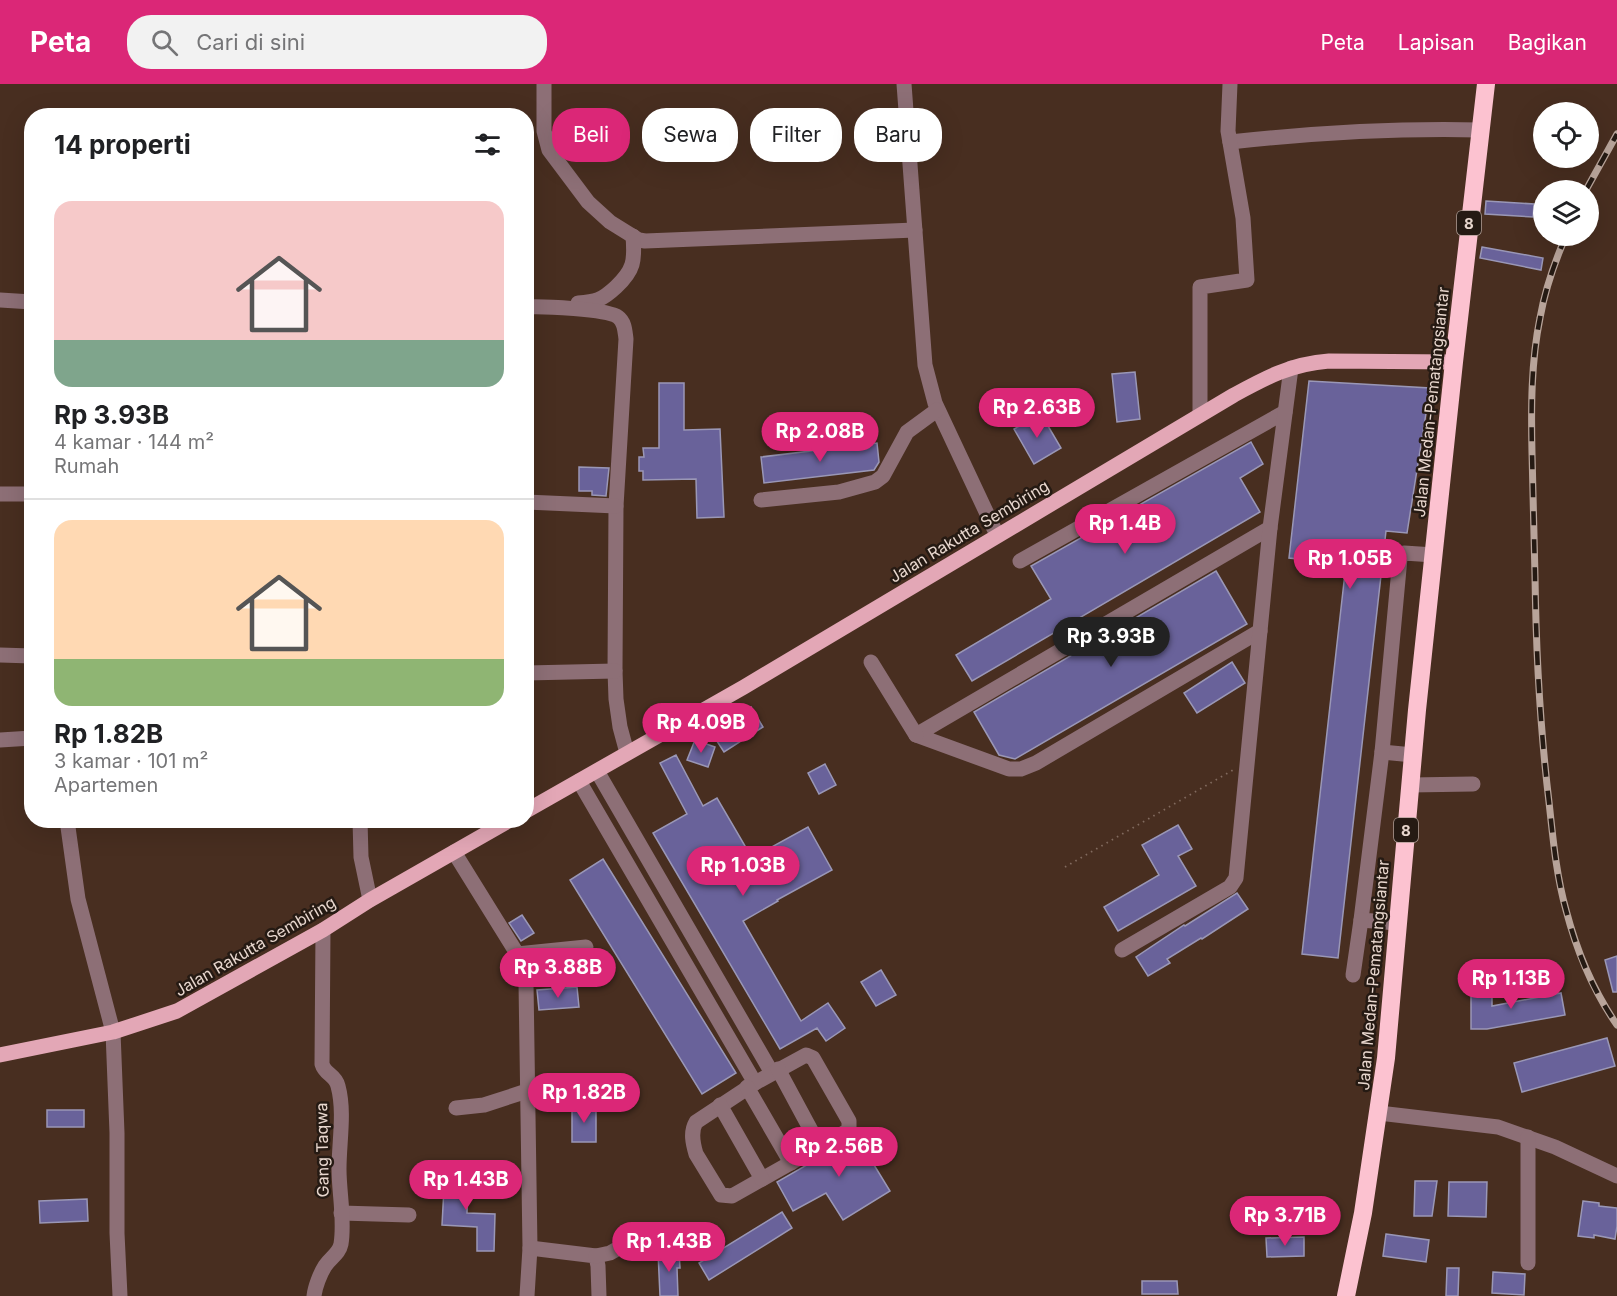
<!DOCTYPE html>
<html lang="id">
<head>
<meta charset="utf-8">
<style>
  :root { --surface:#fff; --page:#f2f2f2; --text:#202124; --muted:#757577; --line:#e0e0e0; --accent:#db2777 }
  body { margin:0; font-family:Inter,sans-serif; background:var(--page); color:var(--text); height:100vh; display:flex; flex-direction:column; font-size:22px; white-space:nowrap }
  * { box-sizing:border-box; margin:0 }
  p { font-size:20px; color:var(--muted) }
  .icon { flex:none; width:33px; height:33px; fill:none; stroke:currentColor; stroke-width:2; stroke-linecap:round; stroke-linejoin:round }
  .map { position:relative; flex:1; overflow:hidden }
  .drawer { position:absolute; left:24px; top:24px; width:510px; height:720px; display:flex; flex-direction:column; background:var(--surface); border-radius:24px; box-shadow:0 6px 24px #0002 }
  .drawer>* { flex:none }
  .guide { position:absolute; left:552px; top:24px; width:570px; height:54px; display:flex; gap:12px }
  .tools { position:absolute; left:1533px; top:18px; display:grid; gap:12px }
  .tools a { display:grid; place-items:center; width:66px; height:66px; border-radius:50%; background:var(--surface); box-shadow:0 6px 24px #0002; font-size:30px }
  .price { position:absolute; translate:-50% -51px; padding:0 14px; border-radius:21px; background:var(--accent); color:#fff; font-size:20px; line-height:39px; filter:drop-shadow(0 2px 3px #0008) }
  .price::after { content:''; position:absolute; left:50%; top:36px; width:18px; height:14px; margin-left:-9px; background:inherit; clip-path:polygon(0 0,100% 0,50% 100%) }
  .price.current { background:#222; color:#fff }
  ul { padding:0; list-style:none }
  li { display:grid; align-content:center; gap:12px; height:318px; padding:0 30px }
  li+li { border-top:2px solid var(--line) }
  li span { display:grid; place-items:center; height:186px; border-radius:18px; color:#555 }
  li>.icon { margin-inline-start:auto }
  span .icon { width:108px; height:108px; fill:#fffc; stroke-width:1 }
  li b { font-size:26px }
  h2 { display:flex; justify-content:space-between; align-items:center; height:72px; padding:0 30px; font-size:26px }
  .pill { padding:0 21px; border-radius:24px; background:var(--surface); box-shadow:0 6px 24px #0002; font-size:21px; line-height:54px }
  .pill.current { background:var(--accent); color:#fff }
  header { display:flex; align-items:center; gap:36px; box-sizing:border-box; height:84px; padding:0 30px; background:var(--accent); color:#fff }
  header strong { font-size:28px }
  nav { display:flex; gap:33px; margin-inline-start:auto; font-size:21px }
  .search { width:420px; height:54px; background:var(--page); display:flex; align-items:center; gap:15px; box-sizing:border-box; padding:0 21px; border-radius:24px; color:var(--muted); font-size:22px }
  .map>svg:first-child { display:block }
  .building { fill:#69629a; stroke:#9a97b6; stroke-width:1.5 }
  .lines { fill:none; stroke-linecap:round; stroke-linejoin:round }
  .path { stroke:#826b5f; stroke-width:2; stroke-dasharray:1.5 4.5; stroke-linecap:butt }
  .minor { stroke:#8d6f76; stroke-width:15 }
  .major { stroke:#e3a7b6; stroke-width:15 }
  .highway { stroke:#fcc2d0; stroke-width:18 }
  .rail-casing { stroke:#b8a49a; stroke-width:7 }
  .rail { stroke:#251a13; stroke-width:4.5; stroke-dasharray:14; stroke-linecap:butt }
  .labels { text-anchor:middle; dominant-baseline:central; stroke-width:5; stroke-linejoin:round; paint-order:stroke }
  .shield { fill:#251a13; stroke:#ae9e96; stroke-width:1.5 }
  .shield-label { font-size:15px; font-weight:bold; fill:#e8d7ce }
  .street-label { font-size:16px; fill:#e8d7ce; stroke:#251a13 }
</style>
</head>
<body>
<header>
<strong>Peta</strong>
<div class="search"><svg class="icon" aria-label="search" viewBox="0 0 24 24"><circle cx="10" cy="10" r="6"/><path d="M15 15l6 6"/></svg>Cari di sini</div>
<nav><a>Peta</a><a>Lapisan</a><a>Bagikan</a></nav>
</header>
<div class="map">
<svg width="1617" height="1212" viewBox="0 0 1617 1212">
  <rect width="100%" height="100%" fill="#482e20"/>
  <g class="building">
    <path d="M1486,117L1534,120L1533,133L1485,130Z"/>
    <path d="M1482,163L1543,174L1541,186L1480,174Z"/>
    <path d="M1135,288L1140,335L1117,338L1112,290Z"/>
    <path d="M1309,297L1430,304L1407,449L1386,447L1338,874L1302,870L1346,480L1289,474Z"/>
    <path d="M659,299H684V346L720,345L724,433L697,434L696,395L643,396V387H639V373H644L643,364H659Z"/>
    <path d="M1041,330L1061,364L1034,380L1014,345Z"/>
    <path d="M1251,358L1263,380L1240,394L1260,428L972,597L956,571L1051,515L1031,482Z"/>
    <path d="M877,359L879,378L874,386L764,399L761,373Z"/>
    <path d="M579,383L609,384L606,412L592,411V407H579Z"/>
    <path d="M1216,487L1247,540L1015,675L999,671L974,628Z"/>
    <path d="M1232,578L1245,599L1197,629L1184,609Z"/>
    <path d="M751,623L763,643L724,668L711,648Z"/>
    <path d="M695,656L715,663L708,683L687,676Z"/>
    <path d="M676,671L703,722L717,714L752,774L808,743L832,786L777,816L778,817L743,837L801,937L828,919L845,944L826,957L817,944L780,965L653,749L687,730L660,679Z"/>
    <path d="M825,680L836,701L819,710L808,689Z"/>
    <path d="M1178,741L1192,765L1178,772L1196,802L1118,847L1104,823L1159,791L1142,761Z"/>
    <path d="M603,775L736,989L702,1010L570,796Z"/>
    <path d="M1237,809L1248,825L1202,855L1201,854L1167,875L1170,879L1148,892L1136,873L1184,841L1185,842Z"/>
    <path d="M522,831L534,849L521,857L509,839Z"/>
    <path d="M1617,872V908H1613L1605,876Z"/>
    <path d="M881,886L896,911L876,922L861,898Z"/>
    <path d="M577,903L579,923L539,926L537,906Z"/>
    <path d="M1471,903H1492V922L1561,909L1565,931L1487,945H1471Z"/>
    <path d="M1607,954L1615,982L1522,1008L1514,979Z"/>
    <rect x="572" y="1022" width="24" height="36"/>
    <rect x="47" y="1026" width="37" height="17"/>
    <path d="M866,1046L880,1071L871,1076L890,1107L843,1136L826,1109L793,1127L777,1098L854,1054L858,1050Z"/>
    <path d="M447,1087L468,1088L467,1129L495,1130L494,1167H477V1143L442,1141L444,1104H447Z"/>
    <path d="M1415,1097H1437L1432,1132H1414Z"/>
    <path d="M1449,1098H1487L1486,1133L1448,1132Z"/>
    <path d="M87,1115L88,1137L40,1139L39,1117Z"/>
    <path d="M1583,1117L1599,1119V1122L1617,1124V1142L1615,1155L1594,1151V1154L1578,1152Z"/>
    <path d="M782,1128L792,1144L709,1196L699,1179Z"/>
    <path d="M1386,1150L1429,1156L1426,1178L1383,1172Z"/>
    <path d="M1304,1153V1172L1267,1173L1266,1154Z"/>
    <path d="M679,1167L680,1184H677L678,1212H660L658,1168Z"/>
    <path d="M1447,1184H1459L1458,1212H1446Z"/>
    <path d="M1493,1188L1525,1190L1524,1211L1492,1209Z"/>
    <path d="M1142,1197H1177L1178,1210H1142Z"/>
  </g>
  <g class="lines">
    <path class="path" d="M1065,783L1233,686"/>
    <g class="minor">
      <path d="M544,0V47L549,66L588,118L610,138L639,156L645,157L915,146"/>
      <path d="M904,0L925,281L935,319L997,451"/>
      <path d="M1230,58C1313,49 1396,44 1480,46"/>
      <path d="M0,216L32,218"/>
      <path d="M578,219C596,218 602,216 616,203C634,186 635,177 633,152"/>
      <path d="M526,223C541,222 608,225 618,233C625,238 625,248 626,255L616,422L615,587L616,615L620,643L627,669"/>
      <path d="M1200,331V203L1247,196L1243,134L1228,47L1230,0"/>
      <path d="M0,410H32"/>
      <path d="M761,416L839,408L875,398L883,392L907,348L937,326"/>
      <path d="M526,418L616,422"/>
      <path d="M1020,477L1285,328"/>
      <path d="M1260,547L1036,679L1021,685H1009L916,651L1270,444"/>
      <path d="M0,571L32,572"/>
      <path d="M871,578L916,651"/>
      <path d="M526,589L615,587"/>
      <path d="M0,656L32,654"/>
      <path d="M1382,668L1413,671"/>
      <path d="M597,687L772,989"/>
      <path d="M579,697L755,999"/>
      <path d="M1410,701L1473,700"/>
      <path d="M67,736L78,815L113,948L117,1049V1149L120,1212"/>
      <path d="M360,736L361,773L370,816"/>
      <path d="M454,768L521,876L526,899L530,1164L527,1212"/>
      <path d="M1397,839L1361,836L1382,668L1400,474V471L1404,469L1434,471"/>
      <path d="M1122,866L1230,803L1236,794L1270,444L1291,284"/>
      <path d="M517,870L586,863"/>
      <path d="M1353,891L1361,836"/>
      <path d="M806,971L813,974L849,1037V1046L732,1112L721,1111L696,1070C693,1060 690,1048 696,1038L755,999Z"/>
      <path d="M778,985L820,1063"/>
      <path d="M747,1003L791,1079"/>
      <path d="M720,1021L762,1095"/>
      <path d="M456,1024L484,1021L527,1007"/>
      <path d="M1379,1029L1498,1043L1555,1063L1617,1092"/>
      <path d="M341,1129L409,1131"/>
      <path d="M530,1164L596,1172L598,1182L599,1212"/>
      <path d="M596,1172L610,1169L624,1161L632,1159"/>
      <path d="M1528,1179V1053"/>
      <path d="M314,1212C315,1203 320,1190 325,1182C331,1173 339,1170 341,1160C345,1136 339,1109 339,1085C339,1058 345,1028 338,1002C335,990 325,991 322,980L323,846"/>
    </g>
    <g class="major">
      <path d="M526,727L744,603L1234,311C1267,293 1291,280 1329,277L1454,278"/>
      <path d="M0,971L113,948L177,927L323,846L370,816L510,736"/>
    </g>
    <path class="highway" d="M1346,1212L1363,1129L1386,974L1417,626L1454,278L1486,0"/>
    <g class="rail-casing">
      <g id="rail">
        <path d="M1586,106L1617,50"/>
        <path d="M1566,152C1555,177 1545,206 1540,234C1531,278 1531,324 1532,369C1533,410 1534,451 1535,492C1536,568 1540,643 1549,718C1553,754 1556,790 1566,826C1577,868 1592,905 1617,941"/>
      </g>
    </g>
    <use href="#rail" class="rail"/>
  </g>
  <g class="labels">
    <g class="shield">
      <rect x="1457" y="127" width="24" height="24" rx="4.5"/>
      <rect x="1394" y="734" width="24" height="24" rx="4.5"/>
    </g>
    <g class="shield-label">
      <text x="1469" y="139">8</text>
      <text x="1406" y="746">8</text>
    </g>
    <g class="street-label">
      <text transform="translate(1431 318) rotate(-84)">Jalan Medan-Pematangsiantar</text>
      <text transform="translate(969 447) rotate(-31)">Jalan Rakutta Sembiring</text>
      <text transform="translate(255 862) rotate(-30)">Jalan Rakutta Sembiring</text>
      <text transform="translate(1373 891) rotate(-85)">Jalan Medan-Pematangsiantar</text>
      <text transform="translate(322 1066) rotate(-91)">Gang Taqwa</text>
    </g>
  </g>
</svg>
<div class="tools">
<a><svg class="icon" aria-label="locate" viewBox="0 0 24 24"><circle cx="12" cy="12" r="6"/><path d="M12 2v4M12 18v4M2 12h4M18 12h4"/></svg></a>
<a><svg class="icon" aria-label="layers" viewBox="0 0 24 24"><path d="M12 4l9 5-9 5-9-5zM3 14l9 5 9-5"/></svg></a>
</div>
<b class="price" style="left:1037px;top:355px">Rp 2.63B</b>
<b class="price" style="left:820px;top:379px">Rp 2.08B</b>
<b class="price" style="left:1125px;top:471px">Rp 1.4B</b>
<b class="price" style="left:1350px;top:506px">Rp 1.05B</b>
<b class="price current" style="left:1111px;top:584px">Rp 3.93B</b>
<b class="price" style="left:701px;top:670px">Rp 4.09B</b>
<b class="price" style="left:743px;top:813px">Rp 1.03B</b>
<b class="price" style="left:558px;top:915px">Rp 3.88B</b>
<b class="price" style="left:1511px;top:926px">Rp 1.13B</b>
<b class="price" style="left:584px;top:1040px">Rp 1.82B</b>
<b class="price" style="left:839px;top:1094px">Rp 2.56B</b>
<b class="price" style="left:466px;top:1127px">Rp 1.43B</b>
<b class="price" style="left:1285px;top:1163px">Rp 3.71B</b>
<b class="price" style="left:669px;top:1189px">Rp 1.43B</b>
<div class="guide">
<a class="pill current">Beli</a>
<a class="pill">Sewa</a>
<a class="pill">Filter</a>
<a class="pill">Baru</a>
</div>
<section class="drawer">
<h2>14 properti<svg class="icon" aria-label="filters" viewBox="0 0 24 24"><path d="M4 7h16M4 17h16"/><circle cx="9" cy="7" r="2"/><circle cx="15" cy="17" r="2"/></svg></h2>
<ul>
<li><span style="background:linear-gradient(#f6c9c9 75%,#7fa58c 0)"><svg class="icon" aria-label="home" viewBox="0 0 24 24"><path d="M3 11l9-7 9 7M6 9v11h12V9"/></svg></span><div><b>Rp 3.93B</b><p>4 kamar · 144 m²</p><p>Rumah</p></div></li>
<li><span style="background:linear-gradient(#ffd9b3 75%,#8fb573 0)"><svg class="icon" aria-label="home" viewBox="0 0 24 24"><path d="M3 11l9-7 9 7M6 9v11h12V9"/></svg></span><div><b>Rp 1.82B</b><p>3 kamar · 101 m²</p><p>Apartemen</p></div></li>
</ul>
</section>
</div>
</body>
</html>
